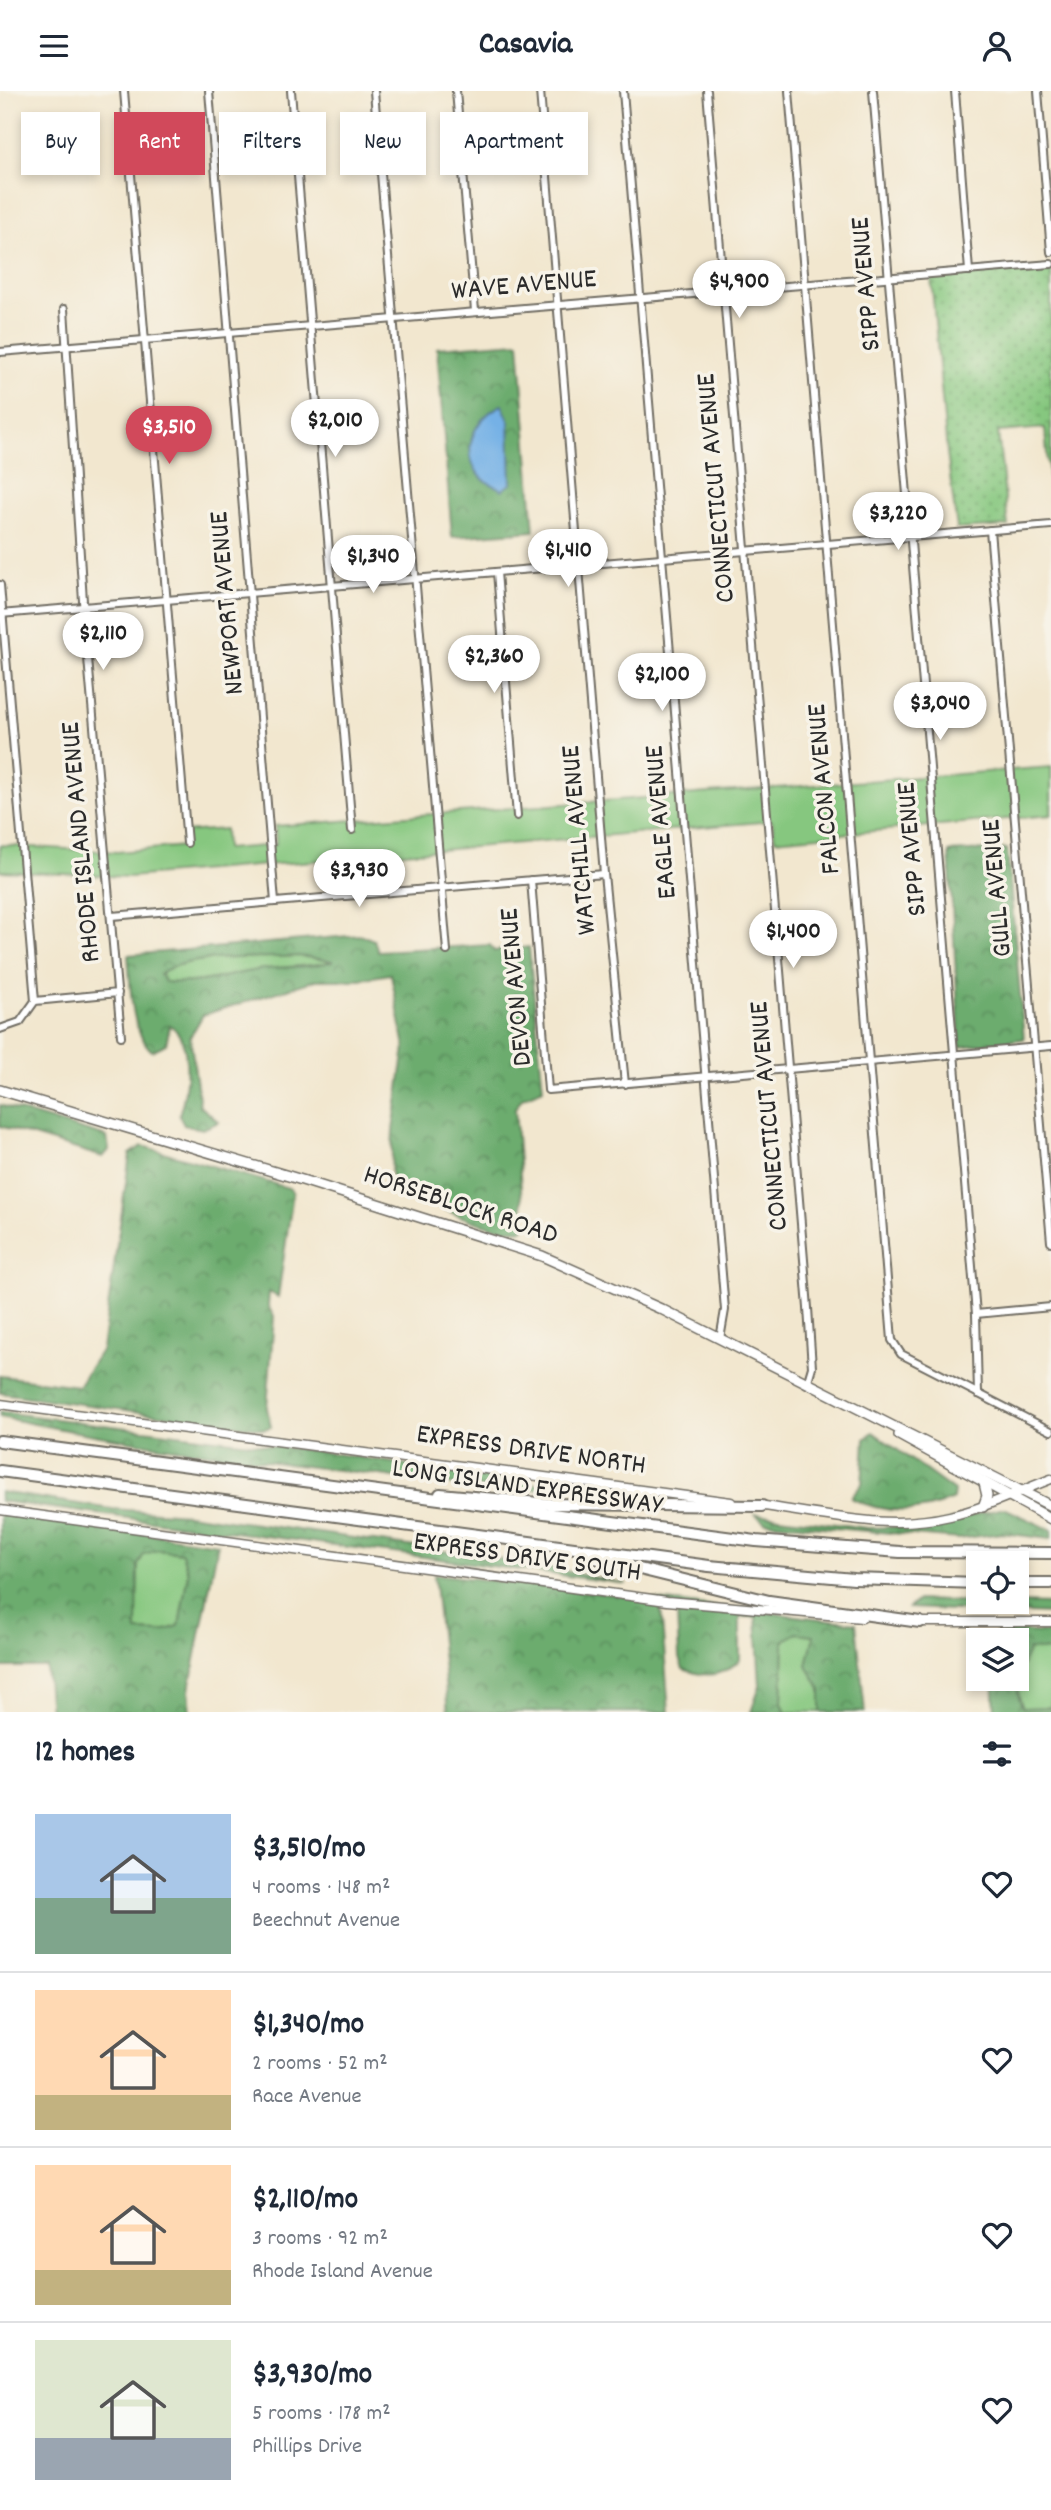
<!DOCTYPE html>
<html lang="en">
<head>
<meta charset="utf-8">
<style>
  :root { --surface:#fff; --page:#f6f6f7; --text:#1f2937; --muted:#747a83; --line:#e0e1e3; --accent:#d1495b }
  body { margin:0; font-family:Dekko,sans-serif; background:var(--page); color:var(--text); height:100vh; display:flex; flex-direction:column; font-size:26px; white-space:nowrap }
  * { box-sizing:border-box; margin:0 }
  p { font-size:23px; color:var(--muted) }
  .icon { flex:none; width:38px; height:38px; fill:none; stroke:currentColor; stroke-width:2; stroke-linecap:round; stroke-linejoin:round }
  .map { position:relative; height:1621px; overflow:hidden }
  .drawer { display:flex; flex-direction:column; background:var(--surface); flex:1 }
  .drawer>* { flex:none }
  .top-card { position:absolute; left:21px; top:21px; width:700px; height:63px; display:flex; gap:14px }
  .controls { position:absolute; left:966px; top:1460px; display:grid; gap:14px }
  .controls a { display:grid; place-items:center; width:63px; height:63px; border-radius:0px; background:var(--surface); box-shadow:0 4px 10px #0003; font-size:35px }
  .price { position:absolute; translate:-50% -60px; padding:0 16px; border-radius:24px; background:#fff; color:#222; font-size:23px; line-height:46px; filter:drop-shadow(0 2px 4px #0008) }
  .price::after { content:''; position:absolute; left:50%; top:42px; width:21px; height:16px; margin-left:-10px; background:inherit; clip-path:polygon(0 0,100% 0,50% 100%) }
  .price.selected { background:var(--accent); color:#fff }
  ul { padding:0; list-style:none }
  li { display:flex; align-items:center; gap:21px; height:175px; padding:0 35px }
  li+li { border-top:2px solid var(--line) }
  li span { display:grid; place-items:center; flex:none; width:196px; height:140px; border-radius:0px; color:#555 }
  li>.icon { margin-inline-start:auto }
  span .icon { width:84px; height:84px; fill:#fffc; stroke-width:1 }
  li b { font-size:30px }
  h2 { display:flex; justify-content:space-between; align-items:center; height:84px; padding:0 35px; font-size:30px }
  .chip { padding:0 24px; border-radius:0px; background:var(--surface); box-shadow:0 4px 10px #0003; font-size:24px; line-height:63px }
  .chip.selected { background:var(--accent); color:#fff }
  header { display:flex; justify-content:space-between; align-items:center; height:91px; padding:0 35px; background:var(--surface); font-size:32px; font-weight:700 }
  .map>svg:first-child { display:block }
  .green { fill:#86c77f; stroke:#587955; stroke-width:2 }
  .forest { fill:url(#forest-crowns); stroke:#4c6c4c; stroke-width:2; fill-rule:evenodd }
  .park { fill:url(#park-dots); stroke:#587955; stroke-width:2 }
  .water { fill:#74b1e6; stroke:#506e88; stroke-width:2 }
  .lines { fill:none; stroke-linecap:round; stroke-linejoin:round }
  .street-casing { stroke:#716d64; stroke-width:10 }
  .secondary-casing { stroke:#716d64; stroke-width:11 }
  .primary-casing { stroke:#716d64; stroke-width:12 }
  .highway-casing { stroke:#716d64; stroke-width:14 }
  .street { stroke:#fff; stroke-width:6 }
  .secondary { stroke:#fff; stroke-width:8 }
  .primary { stroke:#fff; stroke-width:9 }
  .highway { stroke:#fff; stroke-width:10 }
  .labels { text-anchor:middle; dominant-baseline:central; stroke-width:7; stroke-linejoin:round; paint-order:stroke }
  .street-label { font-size:28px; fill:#2b2b2b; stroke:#f7f3e8 }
</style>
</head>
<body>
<header><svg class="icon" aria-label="menu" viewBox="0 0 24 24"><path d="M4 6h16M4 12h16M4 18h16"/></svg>Casavia<svg class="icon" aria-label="person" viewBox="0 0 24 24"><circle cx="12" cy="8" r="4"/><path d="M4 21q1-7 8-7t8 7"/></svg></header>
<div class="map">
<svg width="1051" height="1621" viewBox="0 0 1051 1621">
  <defs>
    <pattern id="forest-crowns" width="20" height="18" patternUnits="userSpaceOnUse" patternTransform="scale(1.75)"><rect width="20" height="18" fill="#6cac6e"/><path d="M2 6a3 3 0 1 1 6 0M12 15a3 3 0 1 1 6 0" fill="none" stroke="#598c5b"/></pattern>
    <pattern id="park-dots" width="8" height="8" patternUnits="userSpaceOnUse" patternTransform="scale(1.75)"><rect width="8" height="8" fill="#86c77f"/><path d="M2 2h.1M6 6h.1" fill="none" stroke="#6ea268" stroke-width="1.8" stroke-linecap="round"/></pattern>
  </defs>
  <rect width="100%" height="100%" fill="#f7f3e8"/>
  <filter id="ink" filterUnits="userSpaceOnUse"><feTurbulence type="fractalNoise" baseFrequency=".0143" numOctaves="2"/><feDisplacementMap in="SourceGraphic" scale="14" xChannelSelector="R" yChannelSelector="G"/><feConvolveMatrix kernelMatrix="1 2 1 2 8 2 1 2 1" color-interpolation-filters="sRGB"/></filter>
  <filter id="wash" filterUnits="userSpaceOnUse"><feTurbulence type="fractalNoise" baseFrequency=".00686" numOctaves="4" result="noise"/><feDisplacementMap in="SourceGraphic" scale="28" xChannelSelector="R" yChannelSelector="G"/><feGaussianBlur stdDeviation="1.57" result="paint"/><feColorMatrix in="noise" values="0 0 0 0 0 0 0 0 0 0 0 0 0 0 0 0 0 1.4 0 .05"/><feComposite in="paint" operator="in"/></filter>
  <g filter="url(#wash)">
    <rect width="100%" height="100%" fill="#f2e7cf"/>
    <g class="green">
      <path d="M1051,676V724L775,749L772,730L129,786L0,780V754L117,761L184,755L183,741L225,738L226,758L276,754L275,735Z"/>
      <path d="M298,865L335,870C309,876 284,875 258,879C223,884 202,894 165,891L160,883C186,862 263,868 298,865Z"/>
      <path d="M158,1459L182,1462L188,1482L179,1535L159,1541L136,1540L138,1474L144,1463Z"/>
      <path d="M797,1542L814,1544L807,1575L821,1598V1621H786L782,1612L784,1549Z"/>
      <path d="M1029,1557L1051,1560V1616L1023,1617C1013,1595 1019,1579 1029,1557Z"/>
    </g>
    <g class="forest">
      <path d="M519,251L534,440L452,446L437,257Z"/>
      <path d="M1007,758L1024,948L960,956L949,761Z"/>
      <path d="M361,844L374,849L378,860L490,854L494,860L529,856L543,998L522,1007L515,1018L524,1138C488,1143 418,1110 391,1084L393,1039L405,956L391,883L354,889H316L203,924L190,946L200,1015L219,1031L203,1038L184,1034L179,1024C187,1000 194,951 170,934L166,953L152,960C129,939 131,894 128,864ZM298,865L333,870C308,878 282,875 257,879C222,885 202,894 165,891L160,883C185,862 263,868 298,865Z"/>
      <path d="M0,1014L107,1046L109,1059L103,1066L0,1035Z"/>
      <path d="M142,1055L289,1097L293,1102L278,1206L269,1201L268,1215L274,1226L267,1317L271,1336L264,1338L0,1302V1285L78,1295L102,1258L130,1063Z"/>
      <path d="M0,1321L330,1362L561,1397C498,1403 434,1391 372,1383C247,1369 123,1352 0,1326Z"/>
      <path d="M873,1341L954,1400L953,1408C922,1424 882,1423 851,1407L862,1393L865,1348Z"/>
      <path d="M0,1401L112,1418L188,1423L532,1473L627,1493L0,1410Z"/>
      <path d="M1004,1417L1051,1439V1448L1002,1442L959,1448L765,1431L755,1423L868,1437L927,1435Z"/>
      <path d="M0,1421L218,1453L189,1599L191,1621H50L46,1576H0ZM158,1459L182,1462L188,1482L179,1535L159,1541L137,1540L138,1474L144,1463Z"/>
      <path d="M434,1483L856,1532L865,1621H821V1598L807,1575L814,1544L797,1542L784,1549L782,1612L786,1621H751L760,1595L756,1526H740V1569C721,1586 706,1587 683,1578L679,1567L677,1520L661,1517L669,1621H448Z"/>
      <path d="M918,1509L1051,1513V1523L909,1517Z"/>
      <path d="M1005,1539L1051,1542V1560L1029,1558C1019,1579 1012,1595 1023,1617L1051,1616V1621H995L993,1587H1017V1549H997Z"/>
    </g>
    <path class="park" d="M1051,177V414L1045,337L998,341L1008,435L957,438L947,362L931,186Z"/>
    <path class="water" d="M502,314L509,329L511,393L502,399C497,395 487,392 483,388C458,363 473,327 502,314Z"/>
  </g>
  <g filter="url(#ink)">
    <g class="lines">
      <g class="street-casing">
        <g id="street">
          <path d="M124,0L187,752"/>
          <path d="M209,0L275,811"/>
          <path d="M291,0L352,739"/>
          <path d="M374,0L447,860"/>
          <path d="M456,0L475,220"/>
          <path d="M540,0L604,783L625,993"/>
          <path d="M623,0L725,1219L720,1248"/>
          <path d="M707,0L808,1217L812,1276L807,1293"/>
          <path d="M789,0L892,1249L901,1263L1051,1340"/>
          <path d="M873,0L976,1223L978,1303"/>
          <path d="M955,0L969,180"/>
          <path d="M1038,0L1051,161"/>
          <path d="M64,218L83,510L121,945"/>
          <path d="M0,261L1051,173"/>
          <path d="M990,439L1051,1151"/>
          <path d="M497,481L517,725"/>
          <path d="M0,494L35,910"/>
          <path d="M0,523L1051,434"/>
          <path d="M531,789L548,999L1051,955"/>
          <path d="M112,825L604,783"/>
          <path d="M0,938L20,931L35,910L118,902"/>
          <path d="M976,1223L1051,1216"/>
        </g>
      </g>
      <g class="secondary-casing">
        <g id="secondary">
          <path d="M0,1313L731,1411"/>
          <path d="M758,1414C821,1423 887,1440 950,1425C985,1417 1017,1401 1051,1388"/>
          <path d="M0,1419L667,1510L862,1527"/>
          <path d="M916,1531H1051"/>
        </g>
      </g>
      <g class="primary-casing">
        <g id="primary">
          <path d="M0,999L302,1089L542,1165L661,1218L1051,1415"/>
          <path d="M899,1344L1051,1428"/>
          <path d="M983,1416L987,1405L984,1392"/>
        </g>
      </g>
      <g class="highway-casing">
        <g id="highway">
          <path d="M0,1350L756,1450L900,1461L1051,1462"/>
          <path d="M0,1380L709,1475L854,1488L978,1492"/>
          <path d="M440,1403L550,1413L762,1415"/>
          <path d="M595,1467L769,1510L920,1531"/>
          <path d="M1017,1492H1051"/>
        </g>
      </g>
      <use href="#street" class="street"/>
      <use href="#secondary" class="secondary"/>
      <use href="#primary" class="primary"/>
      <use href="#highway" class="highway"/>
    </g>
  </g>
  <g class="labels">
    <g class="street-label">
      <text transform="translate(868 193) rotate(-95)">SIPP AVENUE</text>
      <text transform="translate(524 196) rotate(-5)">WAVE AVENUE</text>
      <text transform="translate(718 397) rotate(-95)">CONNECTICUT AVENUE</text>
      <text transform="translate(229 512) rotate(-95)">NEWPORT AVENUE</text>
      <text transform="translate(826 698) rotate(-95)">FALCON AVENUE</text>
      <text transform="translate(663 731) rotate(-95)">EAGLE AVENUE</text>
      <text transform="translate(581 749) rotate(-95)">WATCHILL AVENUE</text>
      <text transform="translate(83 751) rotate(-95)">RHODE ISLAND AVENUE</text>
      <text transform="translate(914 758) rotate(-95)">SIPP AVENUE</text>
      <text transform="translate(999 797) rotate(-95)">GULL AVENUE</text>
      <text transform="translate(518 896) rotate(-95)">DEVON AVENUE</text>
      <text transform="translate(771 1025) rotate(-95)">CONNECTICUT AVENUE</text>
      <text transform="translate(460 1116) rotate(18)">HORSEBLOCK ROAD</text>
      <text transform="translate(531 1361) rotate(8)">EXPRESS DRIVE NORTH</text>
      <text transform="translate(527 1398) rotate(8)">LONG ISLAND EXPRESSWAY</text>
      <text transform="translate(527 1468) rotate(8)">EXPRESS DRIVE SOUTH</text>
    </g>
  </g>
</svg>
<div class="controls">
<a><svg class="icon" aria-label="locate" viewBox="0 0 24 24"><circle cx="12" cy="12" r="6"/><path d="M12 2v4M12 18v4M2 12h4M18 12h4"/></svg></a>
<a><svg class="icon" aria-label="layers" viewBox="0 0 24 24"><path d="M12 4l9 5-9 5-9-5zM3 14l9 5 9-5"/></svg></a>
</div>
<b class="price" style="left:739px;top:229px">$4,900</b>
<b class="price" style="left:335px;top:368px">$2,010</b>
<b class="price selected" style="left:169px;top:375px">$3,510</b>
<b class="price" style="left:898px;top:461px">$3,220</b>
<b class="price" style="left:568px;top:498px">$1,410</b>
<b class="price" style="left:373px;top:504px">$1,340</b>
<b class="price" style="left:103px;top:581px">$2,110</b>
<b class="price" style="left:494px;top:604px">$2,360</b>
<b class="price" style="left:662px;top:622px">$2,100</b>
<b class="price" style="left:940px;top:651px">$3,040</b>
<b class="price" style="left:359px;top:818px">$3,930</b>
<b class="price" style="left:793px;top:879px">$1,400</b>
<div class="top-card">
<a class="chip">Buy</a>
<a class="chip selected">Rent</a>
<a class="chip">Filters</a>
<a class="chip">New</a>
<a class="chip">Apartment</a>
</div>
</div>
<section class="drawer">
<h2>12 homes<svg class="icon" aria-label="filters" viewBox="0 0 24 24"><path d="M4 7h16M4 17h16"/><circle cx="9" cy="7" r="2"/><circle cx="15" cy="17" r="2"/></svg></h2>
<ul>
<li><span style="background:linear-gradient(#a9c7e8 60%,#7fa58c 0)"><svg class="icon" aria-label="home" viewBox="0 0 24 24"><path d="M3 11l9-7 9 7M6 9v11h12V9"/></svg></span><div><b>$3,510/mo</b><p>4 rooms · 148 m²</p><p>Beechnut Avenue</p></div><svg class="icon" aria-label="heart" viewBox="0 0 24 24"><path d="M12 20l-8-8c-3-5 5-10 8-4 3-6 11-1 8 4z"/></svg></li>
<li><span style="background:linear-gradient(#ffd9b3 75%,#c2b280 0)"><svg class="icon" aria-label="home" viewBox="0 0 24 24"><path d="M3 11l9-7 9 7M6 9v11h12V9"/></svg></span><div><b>$1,340/mo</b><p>2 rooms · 52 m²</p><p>Race Avenue</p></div><svg class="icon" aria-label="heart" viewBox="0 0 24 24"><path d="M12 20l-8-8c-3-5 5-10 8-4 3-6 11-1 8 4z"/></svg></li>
<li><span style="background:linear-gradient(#ffd9b3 75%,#c2b280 0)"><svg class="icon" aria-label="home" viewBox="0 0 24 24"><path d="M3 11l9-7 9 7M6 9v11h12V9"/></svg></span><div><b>$2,110/mo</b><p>3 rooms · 92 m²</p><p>Rhode Island Avenue</p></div><svg class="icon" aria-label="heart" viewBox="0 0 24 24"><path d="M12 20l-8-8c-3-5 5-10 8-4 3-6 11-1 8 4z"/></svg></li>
<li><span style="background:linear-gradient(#dfe7d0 70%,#9aa5b1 0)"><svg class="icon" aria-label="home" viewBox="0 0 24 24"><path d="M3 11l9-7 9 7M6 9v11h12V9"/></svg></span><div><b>$3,930/mo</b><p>5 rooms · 178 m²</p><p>Phillips Drive</p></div><svg class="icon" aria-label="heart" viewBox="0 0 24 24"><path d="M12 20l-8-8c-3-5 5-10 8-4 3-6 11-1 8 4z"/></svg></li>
</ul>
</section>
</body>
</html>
